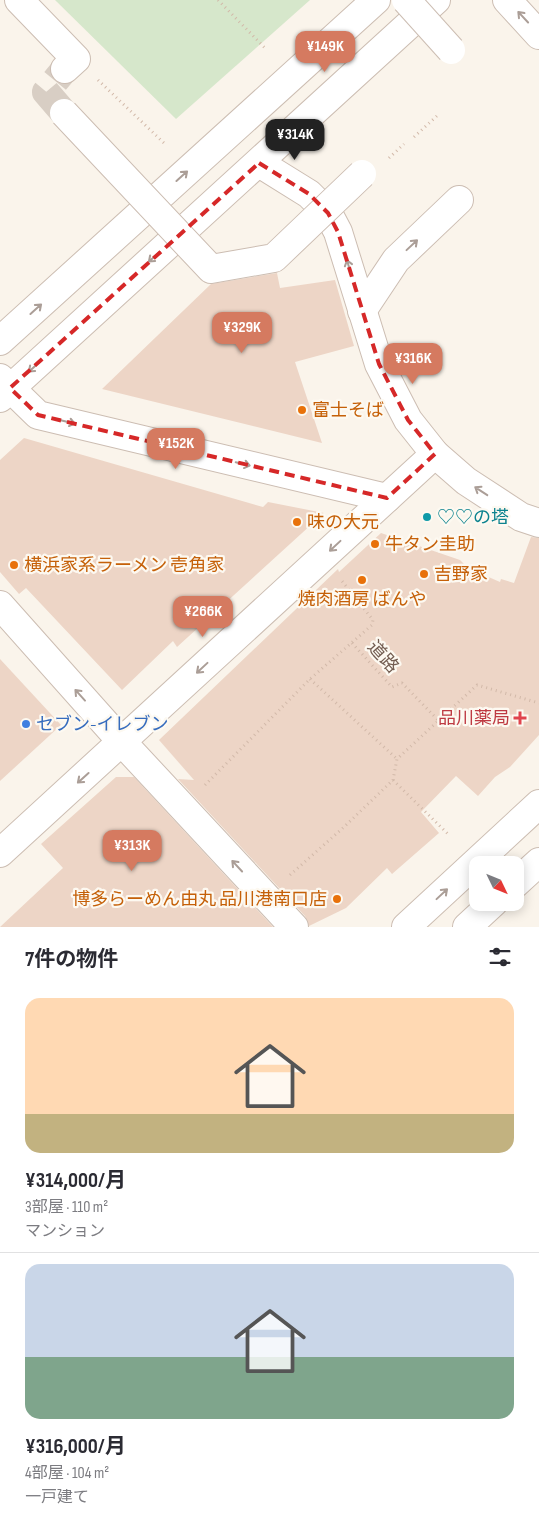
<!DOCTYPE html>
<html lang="ja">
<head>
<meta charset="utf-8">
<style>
  :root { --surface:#fff; --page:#f2f2f3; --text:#2b2b33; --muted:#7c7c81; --line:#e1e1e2; --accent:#d57a60 }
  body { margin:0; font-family:"Sofia Sans Condensed","Noto Sans JP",sans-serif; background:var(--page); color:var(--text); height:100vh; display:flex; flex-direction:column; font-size:19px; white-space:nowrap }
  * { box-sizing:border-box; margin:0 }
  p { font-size:16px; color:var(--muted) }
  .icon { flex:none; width:28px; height:28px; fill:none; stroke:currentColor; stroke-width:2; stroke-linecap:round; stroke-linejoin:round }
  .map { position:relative; height:927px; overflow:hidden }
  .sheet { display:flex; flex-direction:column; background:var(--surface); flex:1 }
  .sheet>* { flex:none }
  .needle { width:32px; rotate:133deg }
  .buttons { position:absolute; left:469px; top:856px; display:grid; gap:10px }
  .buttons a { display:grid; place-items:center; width:55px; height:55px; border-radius:10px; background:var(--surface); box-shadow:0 2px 12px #0003; font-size:25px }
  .price { position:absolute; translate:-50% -42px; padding:0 11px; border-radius:10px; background:var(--accent); color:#fff; font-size:16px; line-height:32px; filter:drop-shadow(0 1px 2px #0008) }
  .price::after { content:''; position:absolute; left:50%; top:30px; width:15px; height:11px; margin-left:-8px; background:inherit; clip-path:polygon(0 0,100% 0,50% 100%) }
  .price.active { background:#222; color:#fff }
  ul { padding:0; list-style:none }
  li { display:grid; align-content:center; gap:10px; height:265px; padding:0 25px }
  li+li { border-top:1px solid var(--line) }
  li span { display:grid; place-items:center; height:155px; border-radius:15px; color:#555 }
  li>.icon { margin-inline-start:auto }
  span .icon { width:90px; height:90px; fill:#fffc; stroke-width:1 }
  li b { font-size:21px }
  h2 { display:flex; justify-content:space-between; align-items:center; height:60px; padding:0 25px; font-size:21px }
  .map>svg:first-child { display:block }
  .green { fill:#d6e7cb }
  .building { fill:#edd5c6 }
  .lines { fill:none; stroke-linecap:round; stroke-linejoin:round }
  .minor-tunnel { stroke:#d8cec4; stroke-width:28; stroke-dasharray:28 14; stroke-linecap:butt }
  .minor-casing { stroke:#ccbdb2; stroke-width:30 }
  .path { stroke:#d2b9a9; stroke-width:3; stroke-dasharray:1 4; stroke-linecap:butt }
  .minor { stroke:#fff; stroke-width:28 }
  .minor-bridge-casing { stroke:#ccbdb2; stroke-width:30; stroke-linecap:butt }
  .minor-bridge { stroke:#fff; stroke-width:28 }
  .oneway { stroke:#ab9e97 }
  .marked { fill:none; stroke:#d62828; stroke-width:4; stroke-dasharray:10 6; stroke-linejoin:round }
  .food-dot { fill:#e8710a; stroke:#fdf9f1; stroke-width:2 }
  .culture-dot { fill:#0f9aa8; stroke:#fdf9f1; stroke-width:2 }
  .health-dot { fill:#e0444e; stroke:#fdf9f1; stroke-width:2 }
  .shop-dot { fill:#3f7fe0; stroke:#fdf9f1; stroke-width:2 }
  .labels { text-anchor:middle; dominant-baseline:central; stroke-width:4.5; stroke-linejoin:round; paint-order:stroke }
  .food-label { font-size:18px; fill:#c56008; stroke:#fdf9f1; text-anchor:start }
  .culture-label { font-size:18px; fill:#0d838f; stroke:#fdf9f1; text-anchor:start }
  .street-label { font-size:18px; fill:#735d51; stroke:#fdf9f1 }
  .health-label { font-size:18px; fill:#be3a42; stroke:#fdf9f1; text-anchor:end }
  .shop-label { font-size:18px; fill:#366cbe; stroke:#fdf9f1; text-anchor:start }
</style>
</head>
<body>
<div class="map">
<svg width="539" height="927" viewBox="0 0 539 927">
  <rect width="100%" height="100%" fill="#faf4eb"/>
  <path class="green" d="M55,0H310L176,119Z"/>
  <g class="building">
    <path d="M277,273L280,288L335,280L354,346L295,362L322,443L102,389L211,284Z"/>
    <path d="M24,438L263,507L268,502L324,513L177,647L173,641L122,690L26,588L19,594L0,572V460Z"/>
    <path d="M381,533L460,560L468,568L500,582L501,579L514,583L531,537L539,538V735L510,767L495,777L478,796L456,776L421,812L439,833L392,874L387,868L346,908L309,926L305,916L178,779L194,780L159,740L338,569L339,572Z"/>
    <path d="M0,659L61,725L0,781Z"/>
    <path d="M116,777H134L273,927H0L63,868L41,844Z"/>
  </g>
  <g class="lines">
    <path class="minor-tunnel" d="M64,113L46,92L65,69"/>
    <g class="minor-casing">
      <g id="minor">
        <path d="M19,0L76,59L65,69"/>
        <path d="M507,0L539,35"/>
        <path d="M259,163L309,194L328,213L338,232L379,364L408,420L435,454L466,481L521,517L539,523"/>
        <path d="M362,311L396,260L459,200"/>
        <path d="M0,341L376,0"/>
        <path d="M0,378L38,415L387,498"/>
        <path d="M0,398L436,0"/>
        <path d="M0,605L122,742L294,927"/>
        <path d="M0,853L435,454"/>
        <path d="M515,884L539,862"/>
        <path d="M406,927L539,804"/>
        <path d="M467,927L494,902"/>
      </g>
    </g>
    <g class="path">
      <path d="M218,0L265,48"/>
      <path d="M98,80L165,144"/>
      <path d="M414,137L439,114"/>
      <path d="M389,158L404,144"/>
      <path d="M352,643L392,687L402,683L439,721"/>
      <path d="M310,679L397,759"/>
      <path d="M393,780L449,835"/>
      <path d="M205,785L310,679L372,625L373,620L342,581"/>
      <path d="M290,875L344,827L393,780L397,759L477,685L539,703"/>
    </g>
    <use href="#minor" class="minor"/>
    <g class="minor-bridge-casing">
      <g id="minor-bridge">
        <path d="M406,0L451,50"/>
        <path d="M64,113L211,269L274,258L362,174"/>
      </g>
    </g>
    <use href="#minor-bridge" class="minor-bridge"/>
  </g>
  <defs><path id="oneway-shaft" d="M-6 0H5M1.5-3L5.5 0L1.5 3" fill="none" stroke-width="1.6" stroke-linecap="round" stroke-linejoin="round" transform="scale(1.25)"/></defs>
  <g class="oneway">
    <use href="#oneway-shaft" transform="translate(523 17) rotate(-133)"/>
    <use href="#oneway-shaft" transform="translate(182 176) rotate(-42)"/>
    <use href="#oneway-shaft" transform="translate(412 245) rotate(-43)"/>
    <use href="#oneway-shaft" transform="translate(154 257) rotate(138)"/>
    <use href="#oneway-shaft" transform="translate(349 267) rotate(-107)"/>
    <use href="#oneway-shaft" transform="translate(36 309) rotate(-42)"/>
    <use href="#oneway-shaft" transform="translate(34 367) rotate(138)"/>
    <use href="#oneway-shaft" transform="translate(68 422) rotate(13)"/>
    <use href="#oneway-shaft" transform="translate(243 464) rotate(13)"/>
    <use href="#oneway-shaft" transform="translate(481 491) rotate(-147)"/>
    <use href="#oneway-shaft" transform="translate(335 546) rotate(137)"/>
    <use href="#oneway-shaft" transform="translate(202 668) rotate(137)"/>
    <use href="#oneway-shaft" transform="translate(80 695) rotate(-132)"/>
    <use href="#oneway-shaft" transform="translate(83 778) rotate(138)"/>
    <use href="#oneway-shaft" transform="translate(237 866) rotate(-133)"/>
    <use href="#oneway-shaft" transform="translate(442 894) rotate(-43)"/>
  </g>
  <path class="marked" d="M259,163L309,194L328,213L338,232L379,364L408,420L435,454L387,498L38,415L10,388Z"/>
  <g class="food-dot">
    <circle cx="302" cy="410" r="5"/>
    <circle cx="297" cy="522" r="5"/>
    <circle cx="375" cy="544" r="5"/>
    <circle cx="14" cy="565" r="5"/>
    <circle cx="424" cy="574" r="5"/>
    <circle cx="362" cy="580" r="5"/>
    <circle cx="337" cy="899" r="5"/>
  </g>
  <circle class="culture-dot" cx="427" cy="517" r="5"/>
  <path class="health-dot" d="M517.5 710.5h5v5h5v5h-5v5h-5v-5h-5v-5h5z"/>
  <circle class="shop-dot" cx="26" cy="724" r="5"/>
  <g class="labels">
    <g class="food-label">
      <text x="312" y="410">富士そば</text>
      <text x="307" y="522">味の大元</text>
      <text x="385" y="544">牛タン圭助</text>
      <text x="24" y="565">横浜家系ラーメン 壱角家</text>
      <text x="434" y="574">吉野家</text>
      <text x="362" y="599" text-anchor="middle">焼肉酒房 ばんや</text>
      <text x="327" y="899" text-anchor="end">博多らーめん由丸 品川港南口店</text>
    </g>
    <g class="culture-label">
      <text x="437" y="517">♡♡の塔</text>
    </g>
    <g class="street-label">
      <text transform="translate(383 657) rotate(48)">道路</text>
    </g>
    <g class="health-label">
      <text x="510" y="718">品川薬局</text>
    </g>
    <g class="shop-label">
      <text x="36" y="724">セブン-イレブン</text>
    </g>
  </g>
</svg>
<div class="buttons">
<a><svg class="needle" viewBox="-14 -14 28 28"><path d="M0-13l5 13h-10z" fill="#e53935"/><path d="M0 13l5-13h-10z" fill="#7c7c81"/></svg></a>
</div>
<b class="price" style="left:325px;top:73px">¥149K</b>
<b class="price active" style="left:295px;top:161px">¥314K</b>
<b class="price" style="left:242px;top:354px">¥329K</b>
<b class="price" style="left:413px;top:385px">¥316K</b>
<b class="price" style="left:176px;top:470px">¥152K</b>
<b class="price" style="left:203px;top:638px">¥266K</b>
<b class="price" style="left:132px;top:872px">¥313K</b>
</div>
<section class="sheet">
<h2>7件の物件<svg class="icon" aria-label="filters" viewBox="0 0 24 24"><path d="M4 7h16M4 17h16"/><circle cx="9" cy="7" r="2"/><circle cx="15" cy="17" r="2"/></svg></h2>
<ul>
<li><span style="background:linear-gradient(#ffd9b3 75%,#c2b280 0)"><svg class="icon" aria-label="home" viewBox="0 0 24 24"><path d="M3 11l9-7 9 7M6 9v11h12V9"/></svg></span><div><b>¥314,000/月</b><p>3部屋 · 110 m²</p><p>マンション</p></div></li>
<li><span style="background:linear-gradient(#c9d6e8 60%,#7fa58c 0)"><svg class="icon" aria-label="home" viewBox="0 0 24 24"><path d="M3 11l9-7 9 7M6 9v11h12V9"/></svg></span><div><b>¥316,000/月</b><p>4部屋 · 104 m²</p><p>一戸建て</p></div></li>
</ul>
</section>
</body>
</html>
